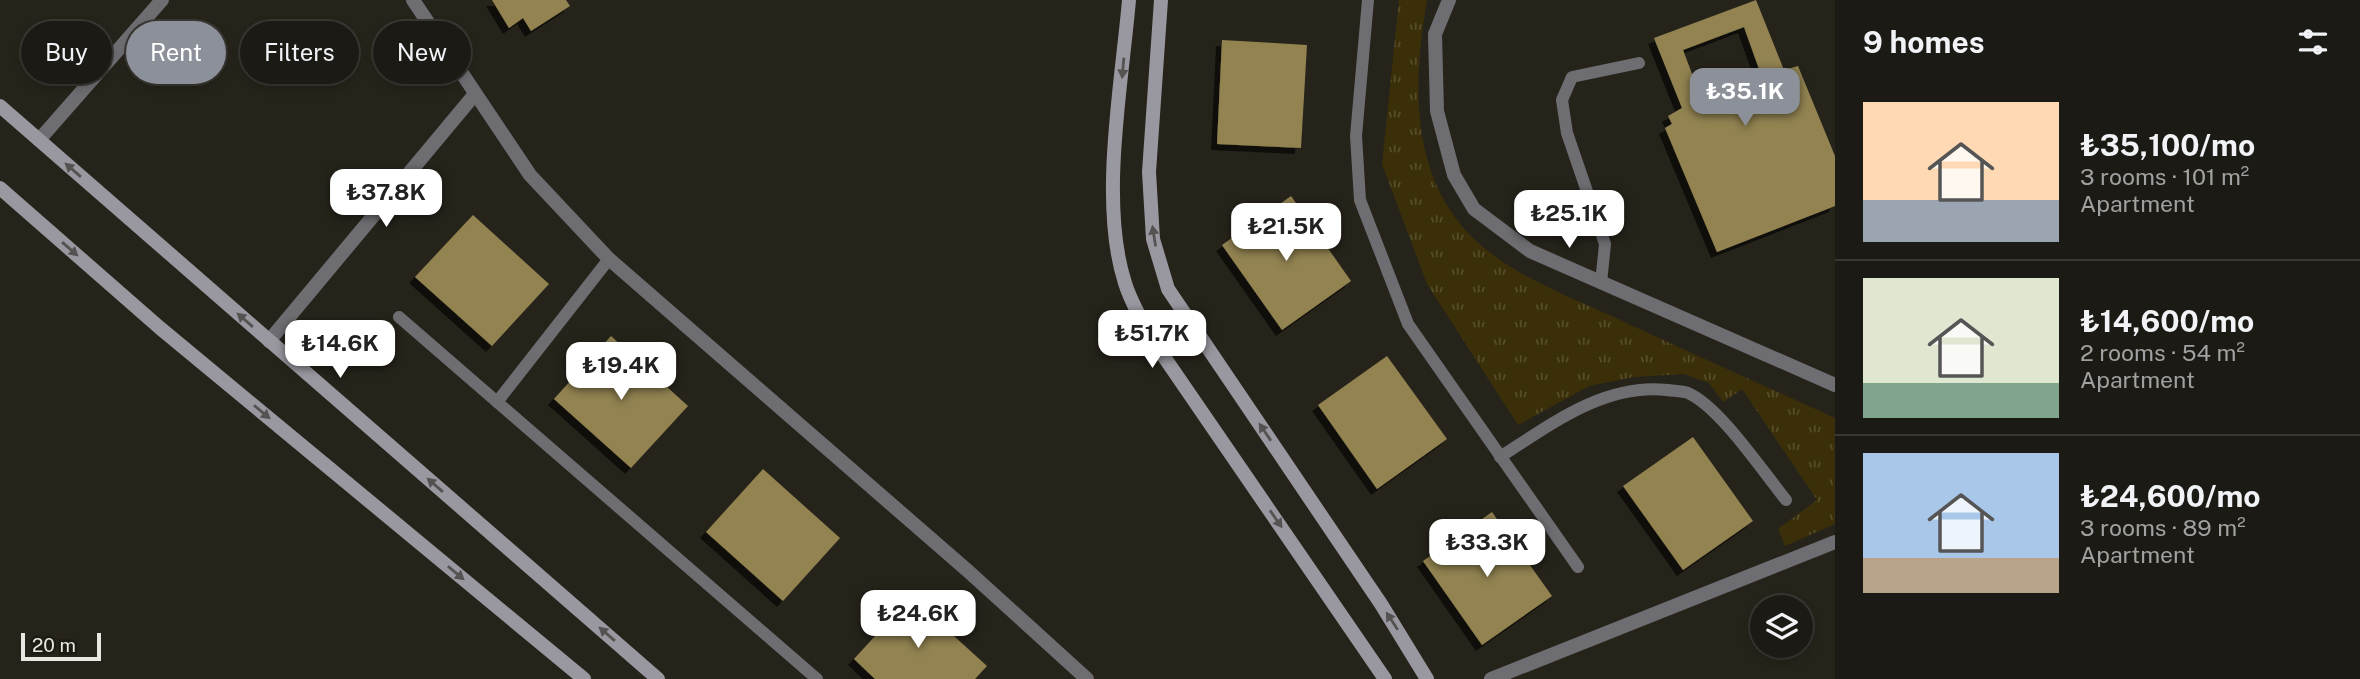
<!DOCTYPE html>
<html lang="en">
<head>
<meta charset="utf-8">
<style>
  :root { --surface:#1c1a14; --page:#25231d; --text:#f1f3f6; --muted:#a0a1a0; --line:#3a3834; --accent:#8c9099 }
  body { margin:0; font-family:"Public Sans",sans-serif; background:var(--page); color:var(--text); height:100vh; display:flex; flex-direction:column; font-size:26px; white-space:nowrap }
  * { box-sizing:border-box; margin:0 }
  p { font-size:23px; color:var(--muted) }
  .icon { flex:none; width:38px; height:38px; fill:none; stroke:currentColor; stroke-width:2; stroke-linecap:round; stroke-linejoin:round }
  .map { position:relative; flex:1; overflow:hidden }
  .sheet { display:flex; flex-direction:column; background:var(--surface); width:525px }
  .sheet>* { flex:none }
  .hud { position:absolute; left:21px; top:21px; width:665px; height:63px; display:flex; gap:14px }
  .tools { position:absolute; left:1750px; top:595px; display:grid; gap:14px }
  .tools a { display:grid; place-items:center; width:63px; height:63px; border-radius:50%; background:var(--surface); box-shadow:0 4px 10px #0003,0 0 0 2px var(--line); font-size:35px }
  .scale { position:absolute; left:21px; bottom:18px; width:80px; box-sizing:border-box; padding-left:7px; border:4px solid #e9e7e1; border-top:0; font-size:19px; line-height:24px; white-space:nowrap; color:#e9e7e1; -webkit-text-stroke:5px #1d1a11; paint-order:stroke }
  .price { position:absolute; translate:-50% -60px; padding:0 16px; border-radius:14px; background:#fff; color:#222; font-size:23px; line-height:46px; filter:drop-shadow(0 2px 4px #0008) }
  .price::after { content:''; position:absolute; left:50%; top:42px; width:21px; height:16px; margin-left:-10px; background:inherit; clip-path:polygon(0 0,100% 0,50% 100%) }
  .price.on { background:var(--accent); color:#fff }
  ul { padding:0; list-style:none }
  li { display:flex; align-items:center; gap:21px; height:175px; padding:0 28px }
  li+li { border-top:2px solid var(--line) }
  li span { display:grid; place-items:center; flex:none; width:196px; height:140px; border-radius:0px; color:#555 }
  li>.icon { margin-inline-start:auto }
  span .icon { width:84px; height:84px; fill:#fffc; stroke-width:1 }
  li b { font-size:30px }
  h2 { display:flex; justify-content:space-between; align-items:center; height:84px; padding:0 28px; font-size:30px }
  .tag { padding:0 24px; border-radius:32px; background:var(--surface); box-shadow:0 4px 10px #0003,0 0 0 2px var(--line); font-size:24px; line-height:63px }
  .tag.on { background:var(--accent); color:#fff }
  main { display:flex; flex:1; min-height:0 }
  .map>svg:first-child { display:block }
  .grass { fill:url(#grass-tufts) }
  .building { fill:#928351; fill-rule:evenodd; filter:url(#shadow) }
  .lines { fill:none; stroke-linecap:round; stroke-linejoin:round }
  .lane { stroke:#6e6d72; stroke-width:12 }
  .street { stroke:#6e6d72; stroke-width:14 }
  .secondary { stroke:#99979f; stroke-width:14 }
  .oneway { fill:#555251 }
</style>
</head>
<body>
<main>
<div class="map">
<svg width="1835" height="679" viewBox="0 0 1835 679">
  <defs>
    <pattern id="grass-tufts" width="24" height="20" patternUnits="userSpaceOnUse" patternTransform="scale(1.75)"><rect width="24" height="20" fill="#3a2f08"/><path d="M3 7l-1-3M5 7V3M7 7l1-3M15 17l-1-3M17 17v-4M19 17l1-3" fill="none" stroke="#564d2c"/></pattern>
    <filter id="shadow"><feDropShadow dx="-6" dy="6" stdDeviation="0" flood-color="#0009"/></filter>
  </defs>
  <rect width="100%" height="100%" fill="#26231a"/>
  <path class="grass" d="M1399,0H1427C1413,80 1409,173 1471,236C1510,275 1568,296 1618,319C1690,353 1763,385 1835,418V524L1785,546L1778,529L1817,500L1742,389L1723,402L1709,383L1684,374L1634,377L1589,386L1518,425L1427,284L1382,164Z"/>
  <g class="building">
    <path d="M492,0H566L570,6L531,31L523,18L509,28Z"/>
    <path d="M1756,0L1784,70L1798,66L1835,156V206L1717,252L1665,128L1672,124L1668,116L1682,108L1654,38ZM1744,27L1759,69L1699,92L1683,50Z"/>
    <path d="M1222,40L1307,45L1301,148L1217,144Z"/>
    <path d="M1291,196L1351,281L1282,330L1222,245Z"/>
    <path d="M473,215L549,284L492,346L415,277Z"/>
    <path d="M611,336L688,406L631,468L554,399Z"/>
    <path d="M1387,356L1447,439L1377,489L1318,405Z"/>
    <path d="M1693,437L1753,521L1683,570L1623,486Z"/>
    <path d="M763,469L840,538L783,601L706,532Z"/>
    <path d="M1492,512L1552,596L1482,645L1423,561Z"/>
    <path d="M911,597L987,666L975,679H875L854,659Z"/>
  </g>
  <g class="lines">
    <g class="lane">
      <path d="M1368,0L1356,136L1360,200L1408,324L1578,567"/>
      <path d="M1601,283L1605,244L1567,133L1562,100L1572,77L1639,63"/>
      <path d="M399,317L817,679"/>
      <path d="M497,402L609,259"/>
      <path d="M1500,457C1550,425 1604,383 1667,390C1673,391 1682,391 1688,393C1720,407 1763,472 1786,500"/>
    </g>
    <g class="street">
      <path d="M413,0L530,175L609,259L968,571L1087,679"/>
      <path d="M1449,0L1435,34L1437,111L1454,175L1474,209L1530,251L1835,385"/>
      <path d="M39,140L162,0"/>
      <path d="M269,341L475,94"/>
      <path d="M1491,679L1835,542"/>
    </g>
    <g class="secondary">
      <path d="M1129,0C1122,83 1099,203 1125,283C1130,300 1140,316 1147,332L1385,679"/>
      <path d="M1161,0L1149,172L1153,239L1168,289L1381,604L1427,679"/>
      <path d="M0,106L658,679"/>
      <path d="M0,188L160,328L584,679"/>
    </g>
  </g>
  <defs><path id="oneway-solid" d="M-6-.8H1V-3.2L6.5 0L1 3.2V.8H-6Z" transform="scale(1.75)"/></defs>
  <g class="oneway">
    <use href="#oneway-solid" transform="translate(1123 68) rotate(95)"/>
    <use href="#oneway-solid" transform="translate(73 170) rotate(-139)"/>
    <use href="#oneway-solid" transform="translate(1154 236) rotate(-99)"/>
    <use href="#oneway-solid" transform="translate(70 249) rotate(41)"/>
    <use href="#oneway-solid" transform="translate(245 320) rotate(-139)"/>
    <use href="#oneway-solid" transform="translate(262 412) rotate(40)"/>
    <use href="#oneway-solid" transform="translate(1265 432) rotate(-124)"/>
    <use href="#oneway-solid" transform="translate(435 485) rotate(-139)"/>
    <use href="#oneway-solid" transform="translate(1276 519) rotate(55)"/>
    <use href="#oneway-solid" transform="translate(456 573) rotate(40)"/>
    <use href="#oneway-solid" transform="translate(1392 621) rotate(-123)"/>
    <use href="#oneway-solid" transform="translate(607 634) rotate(-139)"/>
  </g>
</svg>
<div class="tools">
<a><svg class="icon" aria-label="layers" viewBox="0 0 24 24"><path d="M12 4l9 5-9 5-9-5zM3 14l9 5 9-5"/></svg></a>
</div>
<div class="scale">20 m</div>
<b class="price on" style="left:1745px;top:128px">₺35.1K</b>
<b class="price" style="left:386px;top:229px">₺37.8K</b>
<b class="price" style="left:1569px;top:250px">₺25.1K</b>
<b class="price" style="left:1286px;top:263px">₺21.5K</b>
<b class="price" style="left:1152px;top:370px">₺51.7K</b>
<b class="price" style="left:340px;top:380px">₺14.6K</b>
<b class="price" style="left:621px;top:402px">₺19.4K</b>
<b class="price" style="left:1487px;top:579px">₺33.3K</b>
<b class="price" style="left:918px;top:650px">₺24.6K</b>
<div class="hud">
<a class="tag">Buy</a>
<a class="tag on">Rent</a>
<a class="tag">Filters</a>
<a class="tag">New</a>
</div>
</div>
<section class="sheet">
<h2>9 homes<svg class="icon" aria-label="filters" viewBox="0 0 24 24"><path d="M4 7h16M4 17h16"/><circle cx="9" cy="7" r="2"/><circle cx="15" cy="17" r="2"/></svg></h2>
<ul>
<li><span style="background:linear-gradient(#ffd9b3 70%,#9aa5b1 0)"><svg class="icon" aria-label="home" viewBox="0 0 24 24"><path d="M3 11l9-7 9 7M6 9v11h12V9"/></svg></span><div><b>₺35,100/mo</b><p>3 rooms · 101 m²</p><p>Apartment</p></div></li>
<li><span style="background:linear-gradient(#dfe7d0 75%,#7fa58c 0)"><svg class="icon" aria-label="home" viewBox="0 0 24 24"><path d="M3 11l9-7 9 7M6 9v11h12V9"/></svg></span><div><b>₺14,600/mo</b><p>2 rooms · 54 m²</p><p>Apartment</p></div></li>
<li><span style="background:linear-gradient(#a9c7e8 75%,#b9a48a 0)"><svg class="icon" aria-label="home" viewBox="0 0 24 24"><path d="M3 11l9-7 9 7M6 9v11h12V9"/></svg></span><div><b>₺24,600/mo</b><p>3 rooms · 89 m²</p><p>Apartment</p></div></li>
</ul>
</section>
</main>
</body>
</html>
